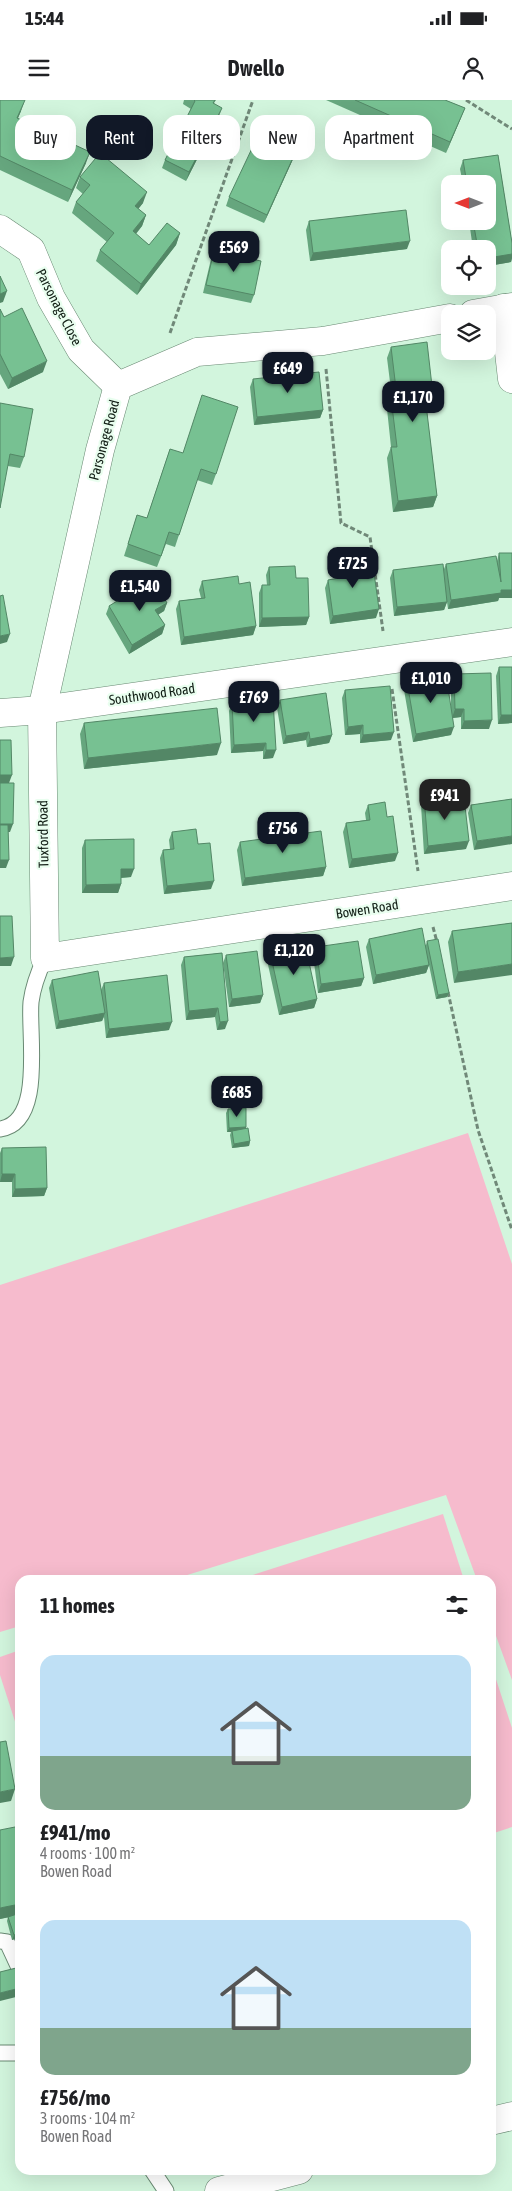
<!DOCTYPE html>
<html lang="en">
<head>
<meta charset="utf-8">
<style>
  :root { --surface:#fff; --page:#f2f2f2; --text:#202124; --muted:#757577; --accent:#111827 }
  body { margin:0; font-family:"Asap Condensed",sans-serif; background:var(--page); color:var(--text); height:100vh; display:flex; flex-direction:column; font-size:19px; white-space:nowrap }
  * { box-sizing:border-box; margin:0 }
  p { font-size:16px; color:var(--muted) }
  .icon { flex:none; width:28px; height:28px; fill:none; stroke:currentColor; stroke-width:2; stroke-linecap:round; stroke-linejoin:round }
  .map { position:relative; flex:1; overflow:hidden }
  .drawer { position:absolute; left:15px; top:1475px; width:481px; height:600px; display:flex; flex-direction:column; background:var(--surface); border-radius:15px; box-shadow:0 5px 20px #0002 }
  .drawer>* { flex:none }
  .guide { position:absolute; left:15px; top:15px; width:482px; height:45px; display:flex; gap:10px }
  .needle { width:32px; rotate:270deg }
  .fabs { position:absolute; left:441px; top:75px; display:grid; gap:10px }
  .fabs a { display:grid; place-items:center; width:55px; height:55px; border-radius:10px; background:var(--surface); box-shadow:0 5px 20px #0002; font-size:25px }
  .price { position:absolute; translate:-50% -42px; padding:0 11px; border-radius:10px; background:var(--accent); color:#fff; font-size:16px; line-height:32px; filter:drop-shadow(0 1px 2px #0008) }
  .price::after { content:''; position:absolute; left:50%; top:30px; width:15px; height:11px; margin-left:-8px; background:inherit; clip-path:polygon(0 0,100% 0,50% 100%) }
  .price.current { background:#222; color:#fff }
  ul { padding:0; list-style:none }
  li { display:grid; align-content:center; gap:10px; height:265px; padding:0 25px }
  li span { display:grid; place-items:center; height:155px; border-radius:15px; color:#555 }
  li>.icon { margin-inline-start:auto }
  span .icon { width:90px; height:90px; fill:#fffc; stroke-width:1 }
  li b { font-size:21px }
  h2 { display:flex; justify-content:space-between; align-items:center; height:60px; padding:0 25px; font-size:21px }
  .tag { padding:0 18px; border-radius:15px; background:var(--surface); box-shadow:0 5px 20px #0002; font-size:18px; line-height:45px }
  .tag.current { background:var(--accent); color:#fff }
  .status { display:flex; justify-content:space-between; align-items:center; height:35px; padding:0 25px; background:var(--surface); direction:ltr }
  .status svg { height:14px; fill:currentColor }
  header { display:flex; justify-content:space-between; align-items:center; height:65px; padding:0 25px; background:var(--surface); font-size:22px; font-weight:700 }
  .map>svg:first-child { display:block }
  .green { fill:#f6bbcd }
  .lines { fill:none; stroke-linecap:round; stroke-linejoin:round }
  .lane-casing { stroke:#698973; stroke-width:17 }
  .street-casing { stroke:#698973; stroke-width:29 }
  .path { stroke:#708878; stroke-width:3; stroke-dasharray:5 2.5; stroke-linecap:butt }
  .lane { stroke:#fff; stroke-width:15 }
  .street { stroke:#fff; stroke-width:28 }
  .wall { fill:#66a67e }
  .shaded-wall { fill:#538766 }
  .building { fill:#77c192; stroke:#538766 }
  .labels { text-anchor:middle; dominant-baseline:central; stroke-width:4.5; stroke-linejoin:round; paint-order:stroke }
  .street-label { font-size:14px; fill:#111e15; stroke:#e9feef }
</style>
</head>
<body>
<div class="status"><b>15:44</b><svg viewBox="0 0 49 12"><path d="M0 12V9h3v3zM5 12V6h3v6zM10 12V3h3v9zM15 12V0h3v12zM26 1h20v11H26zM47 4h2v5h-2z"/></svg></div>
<header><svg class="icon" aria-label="menu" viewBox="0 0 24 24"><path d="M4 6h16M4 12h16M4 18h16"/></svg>Dwello<svg class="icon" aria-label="person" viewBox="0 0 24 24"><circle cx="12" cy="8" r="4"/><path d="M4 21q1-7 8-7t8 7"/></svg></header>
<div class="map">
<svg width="512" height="2091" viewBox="0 0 512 2091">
  <rect width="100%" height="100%" fill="#d2f5dd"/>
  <g class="green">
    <path d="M468,1033L512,1164V1580L491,1522V1480H477L446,1395L171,1480H20V1526L0,1532V1185Z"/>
    <path d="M443,1414L464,1480H237Z"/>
    <path d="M20,1550V1637L0,1575V1557Z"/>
    <path d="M491,1564L512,1628V1727L491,1734Z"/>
  </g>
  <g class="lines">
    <g class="lane-casing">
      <g id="lane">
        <path d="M0,1029C45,1023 28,934 31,902C33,886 38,873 45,858"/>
        <path d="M0,1841L7,1842L20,1870"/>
        <path d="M0,1953H20"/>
        <path d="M152,2070L166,2091"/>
      </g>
    </g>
    <g class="street-casing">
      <g id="street">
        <path d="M0,129L31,150L51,198L81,250L118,286"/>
        <path d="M504,208L512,279"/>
        <path d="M473,214L512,207"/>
        <path d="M450,218L323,241L197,252L118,286L100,350L42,610L45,858L512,786"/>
        <path d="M0,613L42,610L512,542"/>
        <path d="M491,2021L512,2016"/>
        <path d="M219,2091L299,2070"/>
      </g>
    </g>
    <g class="path">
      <path d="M466,0L512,29"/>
      <path d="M170,233L253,0"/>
      <path d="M326,269L341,423L370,437L383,531"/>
      <path d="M392,589L418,771"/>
      <path d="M433,827L437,842"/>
      <path d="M448,892L478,1030L512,1130"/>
    </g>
    <use href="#lane" class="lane"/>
    <use href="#street" class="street"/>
  </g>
  <g class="wall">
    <path d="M0,0L21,11L18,18L86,63L68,102L0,70Z"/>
    <path d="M184,0H216L214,3L219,16L186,81L162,68L165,60L191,9L183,4Z"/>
    <path d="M326,0H445L465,8L460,20L446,53Z"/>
    <path d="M298,48L264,123L226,106L229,97Z"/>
    <path d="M498,55L512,143V158L511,162L488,166V149H473L469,121H488V84H463L460,69L463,60Z"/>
    <path d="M80,77L143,103L138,109L146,115L142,126L136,134L149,145L180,133L176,145L137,195L96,161L100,150L107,142L72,113L76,102L83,94L76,88Z"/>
    <path d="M309,121L407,149L310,161L306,130Z"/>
    <path d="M214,151L254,195L251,203L203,193L211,159Z"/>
    <path d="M0,209L4,217L43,272L8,289L0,274Z"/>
    <path d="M391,247L433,295L429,306H426L437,396L433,407L393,412L387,358L391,347L387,309L391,298H392L387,258Z"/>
    <path d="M253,279L323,310L320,318L254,325L250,287Z"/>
    <path d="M0,303L24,357L20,368L8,366Z"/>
    <path d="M170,349L216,374L212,385L197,380L175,447L166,444L157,467L124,456L137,415L147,418Z"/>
    <path d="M499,453H512V498H499L498,501L448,509L447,502L444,510L394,516L390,478L393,470L444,469L446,464L497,461Z"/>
    <path d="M337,463L365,474L376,518L330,524L325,488L328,480L335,479L334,471Z"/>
    <path d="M269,467L296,478L309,517L306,525L259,527V493L262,485H267L266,475Z"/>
    <path d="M202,481L239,484L256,526L253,535L181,545L176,509L179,501L201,498L199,490Z"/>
    <path d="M167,503L164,511L158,515L165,525L162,534L129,554L106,514L109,506Z"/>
    <path d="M499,567L512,623L498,624L496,576Z"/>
    <path d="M454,574L489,629H461V617L453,618L451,635L413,642L404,590L407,582L451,610V583Z"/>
    <path d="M345,590L391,640L360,643V634L345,635L342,598Z"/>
    <path d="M273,600V658L263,659V651L231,653L229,611L232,602Z"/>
    <path d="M280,600L332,635L329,643L307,647L306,640L283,644L277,608Z"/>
    <path d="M84,623L217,655L84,669L80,634Z"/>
    <path d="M424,697L453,707L466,749L424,754L421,705Z"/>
    <path d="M512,699L474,750L468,713L471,705Z"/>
    <path d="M368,705L395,761L349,768L343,732L346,723L366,720L365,713Z"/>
    <path d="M172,732L198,744L211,789L164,794L160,758L163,750L170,749L169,740Z"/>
    <path d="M85,740L131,777L121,778V784L118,793H82V748Z"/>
    <path d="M240,742L326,767L323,776L242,786L237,750Z"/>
    <path d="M512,823L454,883L448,842L452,831Z"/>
    <path d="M369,839L426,845L427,841L449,893L447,897L436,899L429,865L426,873L373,884L366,847Z"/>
    <path d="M316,847L364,878L361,886L318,893L313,855Z"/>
    <path d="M270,852L317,899L314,908L279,915L267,860Z"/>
    <path d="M222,853L225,929L217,930L215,917L186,920L181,865L184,857Z"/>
    <path d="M226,855L263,895L260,903L229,907L223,863Z"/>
    <path d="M52,880L101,890L104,883L169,930L106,938L104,917L102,921L56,929L49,888Z"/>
    <path d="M228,1009L246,1028L250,1041L249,1046L232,1048L230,1035L231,1032H227L226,1013Z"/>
    <path d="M2,1048L47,1088L44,1096L12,1097V1082H0V1053Z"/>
    <path d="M20,1726V1837L12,1840L7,1821L8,1817L0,1819Z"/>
  </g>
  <g class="shaded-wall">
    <path d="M25,0L21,11L13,29L17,18Z"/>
    <path d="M222,8L219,16L186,81L189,72Z"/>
    <path d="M465,8L460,20L446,53L450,42Z"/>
    <path d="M301,40L298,48L264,123L267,115Z"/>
    <path d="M90,52L86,63L68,102L72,90Z"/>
    <path d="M147,92L143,103L131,118L135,106Z"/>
    <path d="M146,115L142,126L129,142L133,131Z"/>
    <path d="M180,133L176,145L137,195L141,184Z"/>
    <path d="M410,141L407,149L310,161L313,153Z"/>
    <path d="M512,154V158L511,162L488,166V158Z"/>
    <path d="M7,191L3,202L0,203V194Z"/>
    <path d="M47,261L43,272L8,289L12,278Z"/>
    <path d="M433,295L429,306L421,307L425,296Z"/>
    <path d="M323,310L320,318L254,325L257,317Z"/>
    <path d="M437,396L433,407L393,412L398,401Z"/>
    <path d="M501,490H512V498H499L498,501L448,509L451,500Z"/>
    <path d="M447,502L444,510L394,516L397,507Z"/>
    <path d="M167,503L164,511L152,518L155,510Z"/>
    <path d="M379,509L376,518L330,524L333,516Z"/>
    <path d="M309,517L306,525L259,527L262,518Z"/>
    <path d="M165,525L162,534L129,554L132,545Z"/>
    <path d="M256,526L253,535L181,545L184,537Z"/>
    <path d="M10,534L7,542L0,544V536Z"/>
    <path d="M455,609H464L461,617L452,618Z"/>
    <path d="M501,615H512V623L498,624Z"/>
    <path d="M492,620L489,629H461L464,621Z"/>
    <path d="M363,625L360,634L345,635L348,627Z"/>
    <path d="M454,627L451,635L413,642L416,634Z"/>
    <path d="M309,632L306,640L283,644L286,636Z"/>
    <path d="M394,632L391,640L360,643L363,635Z"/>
    <path d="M332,635L329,643L307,647L310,639Z"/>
    <path d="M221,643L217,655L84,669L88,658Z"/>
    <path d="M266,643L263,651L231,653L234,645Z"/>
    <path d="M266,650H276L273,658L263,659Z"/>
    <path d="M0,675H12L9,683H0Z"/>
    <path d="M0,724H13L10,732H0Z"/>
    <path d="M512,736V744L474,750L477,741Z"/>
    <path d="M469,741L466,749L424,754L428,746Z"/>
    <path d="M398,753L395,761L349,768L352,759Z"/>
    <path d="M0,760H9L6,768H0Z"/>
    <path d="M326,767L323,776L242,786L245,778Z"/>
    <path d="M121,769H134L131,777L118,778Z"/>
    <path d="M214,781L211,789L164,794L167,786Z"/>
    <path d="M121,784L118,793H82L86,785Z"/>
    <path d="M14,857L11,866H0V858Z"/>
    <path d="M512,864V875L454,883L458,872Z"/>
    <path d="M429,865L426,873L373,884L376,875Z"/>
    <path d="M364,878L361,886L318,893L321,884Z"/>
    <path d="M449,893L447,897L436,899L438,895Z"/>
    <path d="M263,895L260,903L229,907L232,899Z"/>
    <path d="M317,899L314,908L279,915L282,907Z"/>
    <path d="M218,908L215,917L186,920L189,911Z"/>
    <path d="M105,913L102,921L56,929L59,921Z"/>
    <path d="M228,921L225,929L217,930L220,922Z"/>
    <path d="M172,922L169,930L106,938L109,929Z"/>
    <path d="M246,1027L245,1032L232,1031L231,1032H227L229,1028Z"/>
    <path d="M250,1041L249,1046L232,1048L234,1044Z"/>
    <path d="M2,1074H15L12,1082H0Z"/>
    <path d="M47,1088L44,1096L12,1097L15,1089Z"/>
    <path d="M15,1689L11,1701L0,1703V1692Z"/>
    <path d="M20,1804V1815L0,1819V1808Z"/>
    <path d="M20,1833V1837L12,1840L14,1835Z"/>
    <path d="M20,1888V1896L0,1901V1893Z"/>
  </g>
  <g class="building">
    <path d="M0,0H25L17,18L90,52L72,90L0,56Z"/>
    <path d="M194,0H215L213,3L222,8L189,72L165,60L195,1Z"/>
    <path d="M355,0H445L465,8L450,42Z"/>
    <path d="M264,23L301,40L267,115L229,97Z"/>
    <path d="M100,53L147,92L135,106L146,115L133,131L149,145L167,123L180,133L141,184L100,150L114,133L76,102L90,85L80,77Z"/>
    <path d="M498,55L512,143V154L488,158V149H478L473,121H488V84H467L463,60Z"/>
    <path d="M406,110L410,141L313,153L309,121Z"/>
    <path d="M214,151L261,161L254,195L206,185Z"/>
    <path d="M0,176L7,191L0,194Z"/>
    <path d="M22,208L47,261L12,278L0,254V209L4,217Z"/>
    <path d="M427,242L433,295L425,296L437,396L398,401L391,347H397L391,298L397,297L391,247Z"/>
    <path d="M319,272L323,310L257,317L253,279Z"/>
    <path d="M202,295L238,307L216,374L201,369L179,435L169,432L161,456L128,444L137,415L147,418L170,349L183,353Z"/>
    <path d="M0,303L33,309L24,357L10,354L0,408Z"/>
    <path d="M499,453H512V490H501V493L451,500L446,464L496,456L501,482Z"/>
    <path d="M363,459L365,474L374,473L379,509L333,516L328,480L339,478L337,463Z"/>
    <path d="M443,464L447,502L397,507L393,470Z"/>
    <path d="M295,466L296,478H308L309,517L262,518V485H270L269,467Z"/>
    <path d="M238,476L239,484L250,482L256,526L184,537L179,501L205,498L202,481Z"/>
    <path d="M153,479L167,503L155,510L165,525L132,545L109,506Z"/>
    <path d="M3,495L10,534L0,536V496Z"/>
    <path d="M499,567H512V615H501Z"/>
    <path d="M491,573L492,620L464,621V609H455L454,574Z"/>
    <path d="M446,575L454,627L416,634L407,582Z"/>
    <path d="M390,586L394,632L363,635V625L348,627L345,590Z"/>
    <path d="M326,593L332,635L310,639L309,632L286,636L280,600Z"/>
    <path d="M273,600L276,650H266V643L234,645L232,602Z"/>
    <path d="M217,608L221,643L88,658L84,623Z"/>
    <path d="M0,640H11L12,675H0Z"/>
    <path d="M0,683H14L13,724H0Z"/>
    <path d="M451,694L453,707L465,706L469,741L428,746L424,697Z"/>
    <path d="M512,699V736L477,741L471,705Z"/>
    <path d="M385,702L387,717L393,716L398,753L352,759L346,723L370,720L368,705Z"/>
    <path d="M0,725H8L9,760H0Z"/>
    <path d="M196,729L198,744L210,743L214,781L167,786L163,750L174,749L172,732Z"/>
    <path d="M321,731L326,767L245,778L240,742Z"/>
    <path d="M134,739V769H121V784L86,785L85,740Z"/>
    <path d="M0,816H12L14,857L0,858Z"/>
    <path d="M512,823V864L458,872L452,831Z"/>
    <path d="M422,828L429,865L376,875L369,839Z"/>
    <path d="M438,839L449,893L438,895L427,841Z"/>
    <path d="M358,841L364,878L321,884L316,847Z"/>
    <path d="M305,844L317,899L282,907L270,852Z"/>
    <path d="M257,851L263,895L232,899L226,855Z"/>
    <path d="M222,853L228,921L220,922L218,908L189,911L184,857Z"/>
    <path d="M98,871L105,913L59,921L52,880Z"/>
    <path d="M167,875L172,922L109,929L104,883Z"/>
    <path d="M246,1008V1027L229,1028L228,1009Z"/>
    <path d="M248,1028L250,1041L234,1044L232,1031Z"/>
    <path d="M46,1047L47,1088L15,1089V1074H2V1048Z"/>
    <path d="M6,1641L15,1689L0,1692V1642Z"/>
    <path d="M20,1726V1804L0,1808V1730Z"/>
    <path d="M20,1813V1833L14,1835L8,1817Z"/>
    <path d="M20,1867V1888L0,1893V1872Z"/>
  </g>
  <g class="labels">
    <g class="street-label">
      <text transform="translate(59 207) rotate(63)">Parsonage Close</text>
      <text transform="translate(104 340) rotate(-75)">Parsonage Road</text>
      <text transform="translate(152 594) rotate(-8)">Southwood Road</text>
      <text transform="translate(43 734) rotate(-91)">Tuxford Road</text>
      <text transform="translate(367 809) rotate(-9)">Bowen Road</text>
    </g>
  </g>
</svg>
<div class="fabs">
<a><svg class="needle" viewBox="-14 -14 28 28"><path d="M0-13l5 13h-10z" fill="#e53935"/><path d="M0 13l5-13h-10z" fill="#757577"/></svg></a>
<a><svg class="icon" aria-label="locate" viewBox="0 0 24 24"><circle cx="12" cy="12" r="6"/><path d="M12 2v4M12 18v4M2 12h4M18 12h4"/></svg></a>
<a><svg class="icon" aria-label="layers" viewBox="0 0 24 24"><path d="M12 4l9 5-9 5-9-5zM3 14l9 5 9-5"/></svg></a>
</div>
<b class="price" style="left:234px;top:173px">£569</b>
<b class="price" style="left:288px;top:294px">£649</b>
<b class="price" style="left:413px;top:323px">£1,170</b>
<b class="price" style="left:353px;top:489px">£725</b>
<b class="price" style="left:140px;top:512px">£1,540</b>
<b class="price" style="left:431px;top:604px">£1,010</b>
<b class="price" style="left:254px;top:623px">£769</b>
<b class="price current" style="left:445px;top:721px">£941</b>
<b class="price" style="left:283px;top:754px">£756</b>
<b class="price" style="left:294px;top:876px">£1,120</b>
<b class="price" style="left:237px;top:1018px">£685</b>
<div class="guide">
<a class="tag">Buy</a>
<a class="tag current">Rent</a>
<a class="tag">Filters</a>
<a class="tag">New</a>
<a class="tag">Apartment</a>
</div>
<section class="drawer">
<h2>11 homes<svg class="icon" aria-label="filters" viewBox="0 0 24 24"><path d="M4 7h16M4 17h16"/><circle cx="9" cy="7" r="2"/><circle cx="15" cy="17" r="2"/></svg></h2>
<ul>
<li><span style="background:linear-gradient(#bfe0f5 65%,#7fa58c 0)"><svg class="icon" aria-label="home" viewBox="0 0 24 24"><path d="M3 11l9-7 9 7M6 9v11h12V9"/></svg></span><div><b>£941/mo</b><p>4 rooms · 100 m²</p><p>Bowen Road</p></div></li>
<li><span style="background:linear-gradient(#bfe0f5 70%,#7fa58c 0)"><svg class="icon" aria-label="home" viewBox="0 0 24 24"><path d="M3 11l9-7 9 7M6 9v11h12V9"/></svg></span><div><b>£756/mo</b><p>3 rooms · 104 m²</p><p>Bowen Road</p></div></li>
</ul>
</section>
</div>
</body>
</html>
